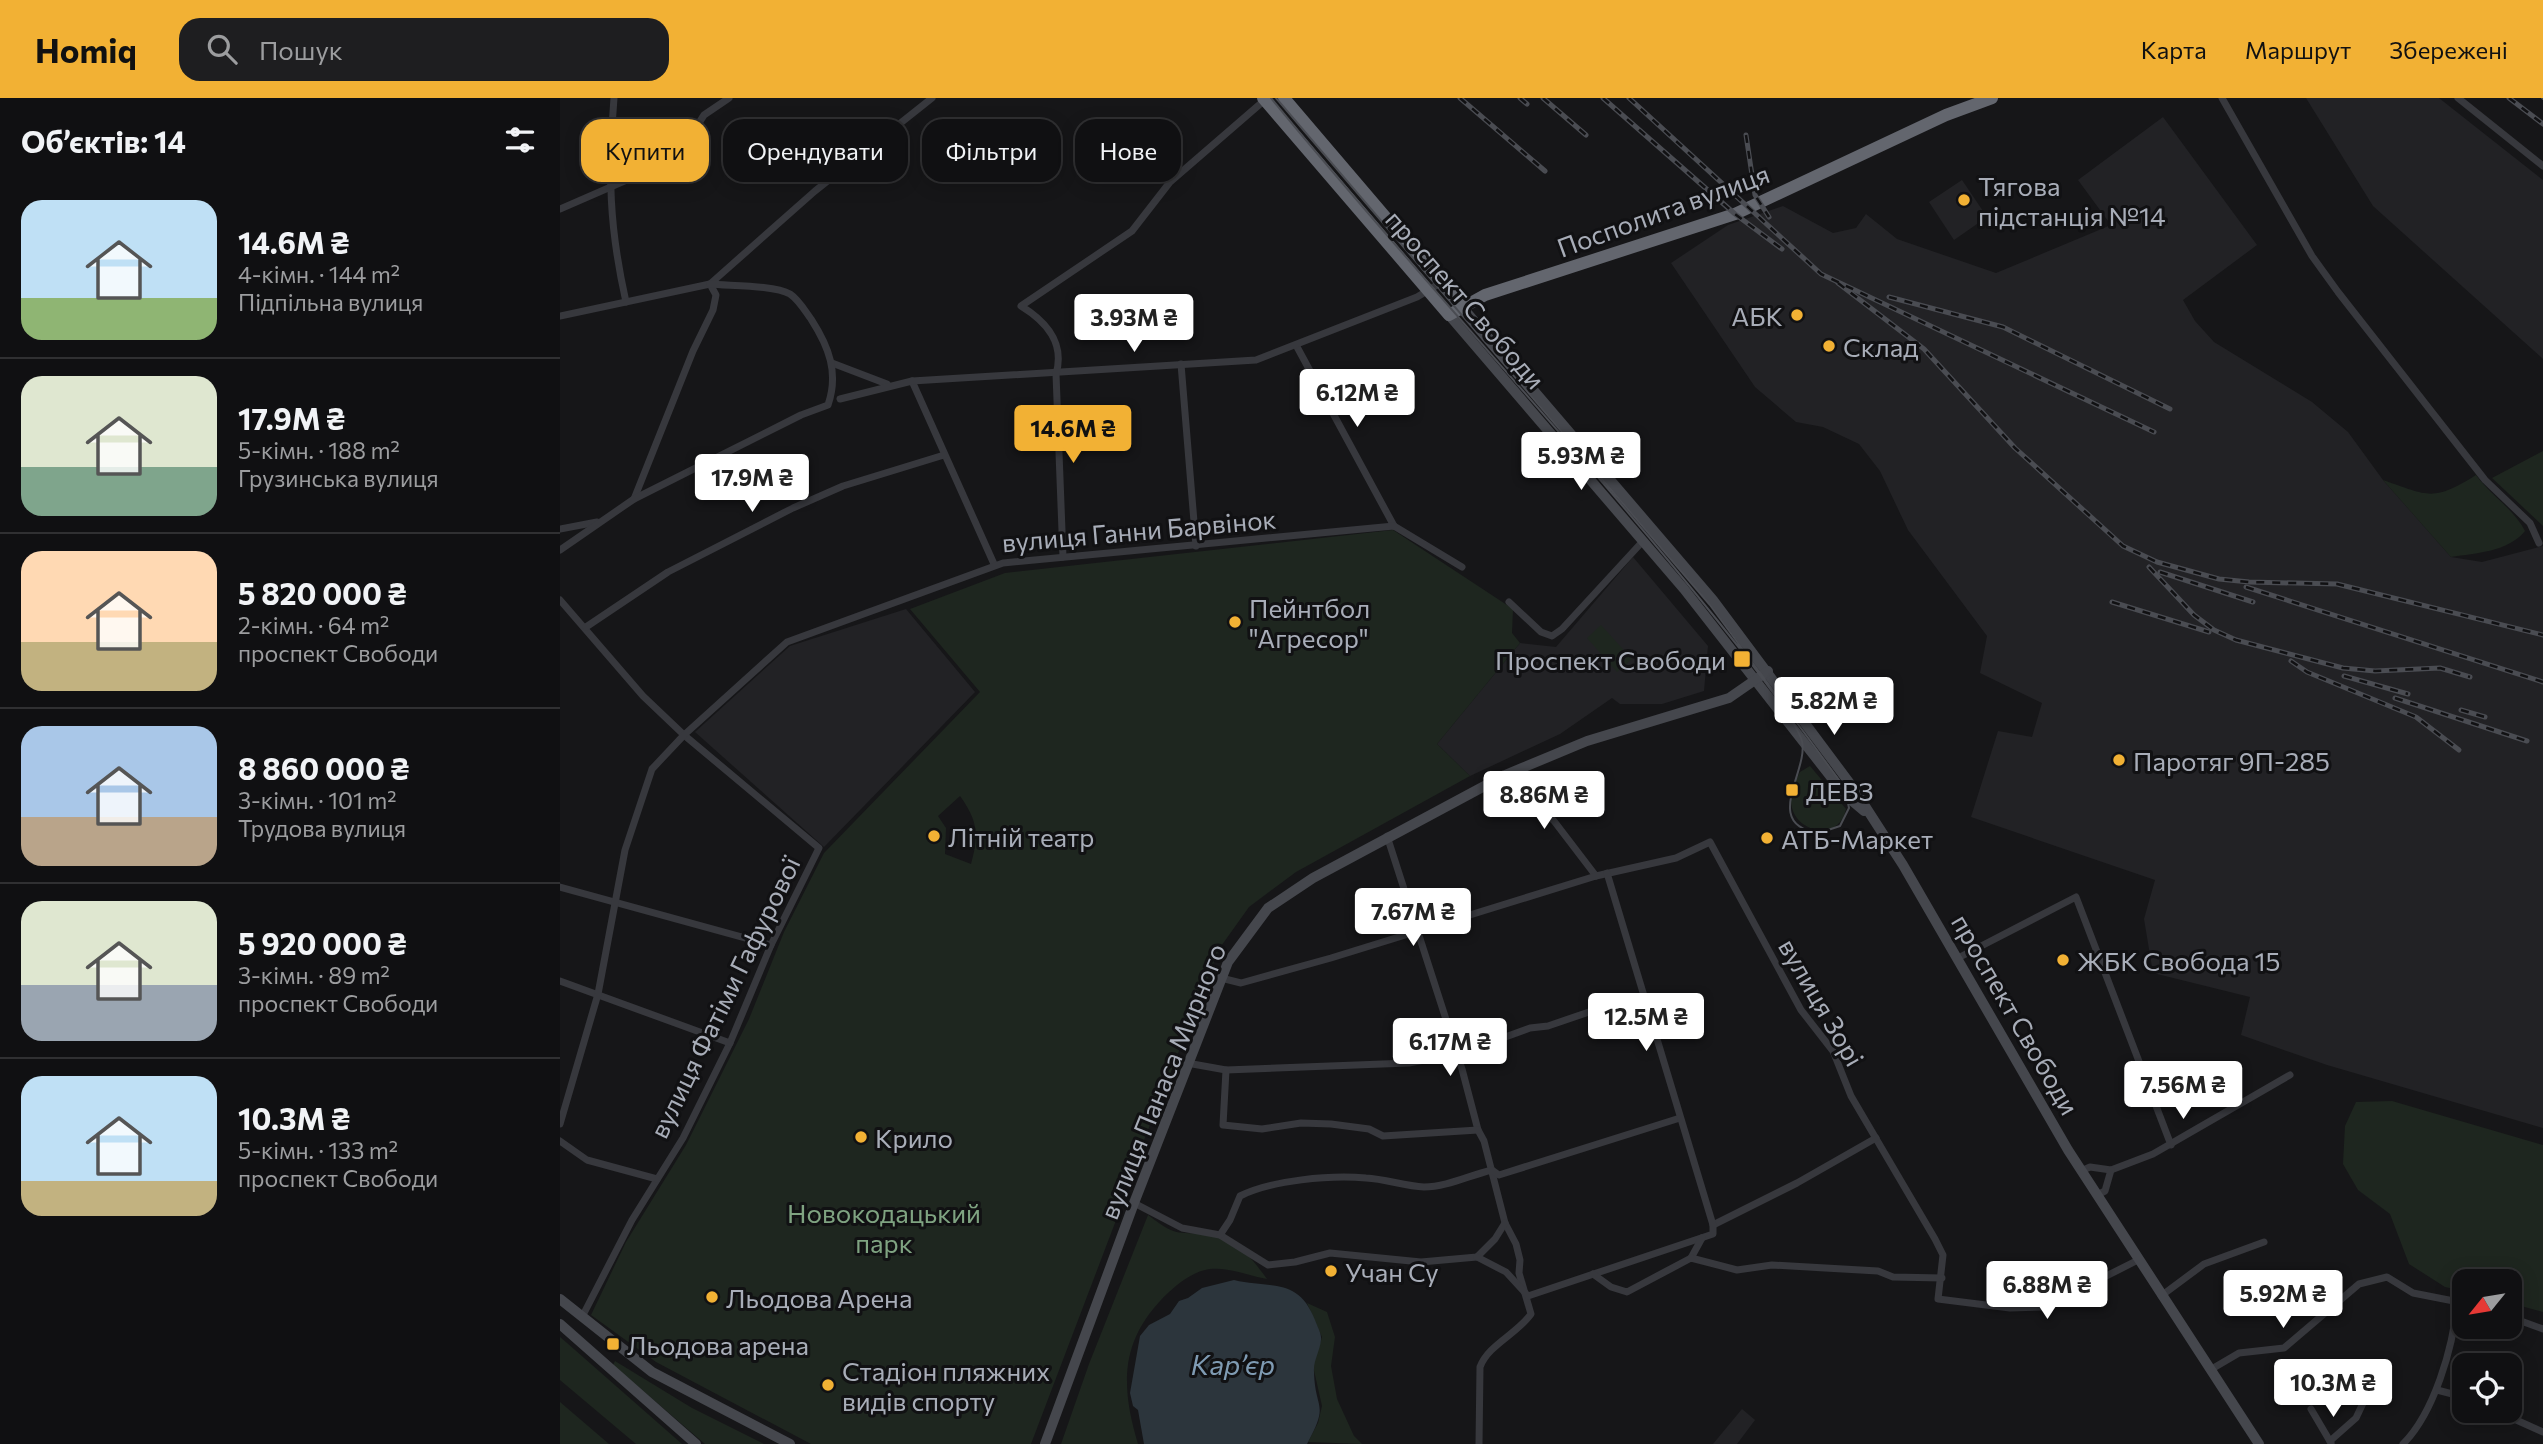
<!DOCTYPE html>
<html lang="uk">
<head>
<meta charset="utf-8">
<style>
  :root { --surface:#101012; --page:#1e1e20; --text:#f1f3f6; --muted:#9c9d9f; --line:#303032; --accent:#f2b134 }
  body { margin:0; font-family:Commissioner,sans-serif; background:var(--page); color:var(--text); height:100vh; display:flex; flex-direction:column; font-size:26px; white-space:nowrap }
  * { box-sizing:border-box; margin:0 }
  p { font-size:23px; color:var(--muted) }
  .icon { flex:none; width:38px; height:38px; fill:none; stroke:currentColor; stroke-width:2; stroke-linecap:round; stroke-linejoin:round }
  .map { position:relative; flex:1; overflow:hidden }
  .details { display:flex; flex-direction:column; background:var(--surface); width:560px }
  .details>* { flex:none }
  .hud { position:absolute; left:21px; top:21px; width:665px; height:63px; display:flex; gap:14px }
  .needle { width:46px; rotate:240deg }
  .controls { position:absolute; left:1892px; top:1171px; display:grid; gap:14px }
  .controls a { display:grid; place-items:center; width:70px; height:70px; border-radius:14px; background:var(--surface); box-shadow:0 4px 18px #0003,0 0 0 2px var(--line); font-size:35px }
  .price { position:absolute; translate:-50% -60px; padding:0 16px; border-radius:7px; background:#fff; color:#222; font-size:23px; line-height:46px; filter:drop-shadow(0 2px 4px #0008) }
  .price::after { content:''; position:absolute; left:50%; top:42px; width:21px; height:16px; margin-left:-10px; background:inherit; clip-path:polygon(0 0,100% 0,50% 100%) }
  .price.selected { background:var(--accent); color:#111 }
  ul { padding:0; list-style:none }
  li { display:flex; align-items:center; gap:21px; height:175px; padding:0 21px }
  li+li { border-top:2px solid var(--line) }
  li span { display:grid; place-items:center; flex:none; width:196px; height:140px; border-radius:21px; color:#555 }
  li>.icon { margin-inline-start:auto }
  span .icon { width:84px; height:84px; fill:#fffc; stroke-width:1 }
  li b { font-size:30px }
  h2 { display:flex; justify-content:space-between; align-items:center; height:84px; padding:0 21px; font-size:30px }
  .pill { padding:0 24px; border-radius:21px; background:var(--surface); box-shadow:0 4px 18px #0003,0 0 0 2px var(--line); font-size:24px; line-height:63px }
  .pill.selected { background:var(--accent); color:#111 }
  header { display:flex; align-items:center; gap:42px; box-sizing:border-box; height:98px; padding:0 35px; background:var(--accent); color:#111 }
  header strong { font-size:33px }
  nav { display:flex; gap:38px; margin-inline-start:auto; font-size:24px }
  .search { width:490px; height:63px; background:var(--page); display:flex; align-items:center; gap:18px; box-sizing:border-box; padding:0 24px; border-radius:21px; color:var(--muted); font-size:26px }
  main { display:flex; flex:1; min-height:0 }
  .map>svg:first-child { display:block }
  .built { fill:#222225 }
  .green { fill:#1e261f; fill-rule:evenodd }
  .water { fill:#2c353c }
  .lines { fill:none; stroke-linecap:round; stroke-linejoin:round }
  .street { stroke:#37383d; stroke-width:7 }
  .secondary { stroke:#45474d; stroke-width:10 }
  .highway { stroke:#63666e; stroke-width:12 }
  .tram { stroke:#4a4c52; stroke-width:2 }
  .rail-casing { stroke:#4a4c52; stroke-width:5 }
  .rail { stroke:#111113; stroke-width:2.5; stroke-dasharray:8; stroke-linecap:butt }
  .poi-dot { fill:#f2b134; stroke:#111113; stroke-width:2.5 }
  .labels { text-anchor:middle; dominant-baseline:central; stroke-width:6; stroke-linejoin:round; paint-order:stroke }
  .poi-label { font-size:26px; fill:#a8adb8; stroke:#111113; text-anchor:start }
  .street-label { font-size:26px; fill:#a8adb8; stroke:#111113 }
  .park-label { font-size:26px; fill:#7fa381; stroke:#111113 }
  .water-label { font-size:28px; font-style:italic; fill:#7f9bb3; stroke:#111113 }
</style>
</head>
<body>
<header>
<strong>Homiq</strong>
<div class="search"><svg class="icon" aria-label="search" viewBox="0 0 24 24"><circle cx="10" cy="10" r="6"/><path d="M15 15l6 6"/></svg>Пошук</div>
<nav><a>Карта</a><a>Маршрут</a><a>Збережені</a></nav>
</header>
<main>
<section class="details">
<h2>Об’єктів: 14<svg class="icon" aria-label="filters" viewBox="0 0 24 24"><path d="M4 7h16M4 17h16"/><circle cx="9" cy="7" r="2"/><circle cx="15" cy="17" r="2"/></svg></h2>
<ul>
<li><span style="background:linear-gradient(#bfe0f5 70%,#8fb573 0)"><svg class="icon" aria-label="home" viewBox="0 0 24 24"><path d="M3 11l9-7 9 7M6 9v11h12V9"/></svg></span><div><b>14.6M ₴</b><p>4-кімн. · 144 m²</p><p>Підпільна вулиця</p></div></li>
<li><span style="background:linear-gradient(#dfe7d0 65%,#7fa58c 0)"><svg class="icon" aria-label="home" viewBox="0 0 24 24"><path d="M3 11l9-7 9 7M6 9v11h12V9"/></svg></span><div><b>17.9M ₴</b><p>5-кімн. · 188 m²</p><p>Грузинська вулиця</p></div></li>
<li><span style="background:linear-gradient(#ffd9b3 65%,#c2b280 0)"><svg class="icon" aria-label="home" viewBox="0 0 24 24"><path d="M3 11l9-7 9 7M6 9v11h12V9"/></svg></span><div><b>5 820 000 ₴</b><p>2-кімн. · 64 m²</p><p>проспект Свободи</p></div></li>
<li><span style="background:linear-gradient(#a9c7e8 65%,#b9a48a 0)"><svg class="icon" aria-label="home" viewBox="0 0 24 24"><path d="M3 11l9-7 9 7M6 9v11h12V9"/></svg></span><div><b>8 860 000 ₴</b><p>3-кімн. · 101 m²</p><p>Трудова вулиця</p></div></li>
<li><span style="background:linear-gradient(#dfe7d0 60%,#9aa5b1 0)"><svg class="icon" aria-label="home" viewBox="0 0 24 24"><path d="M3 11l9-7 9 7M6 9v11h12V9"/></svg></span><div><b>5 920 000 ₴</b><p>3-кімн. · 89 m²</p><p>проспект Свободи</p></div></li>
<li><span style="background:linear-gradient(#bfe0f5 75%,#c2b280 0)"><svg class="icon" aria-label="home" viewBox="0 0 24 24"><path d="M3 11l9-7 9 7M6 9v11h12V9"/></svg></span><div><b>10.3M ₴</b><p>5-кімн. · 133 m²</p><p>проспект Свободи</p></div></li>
</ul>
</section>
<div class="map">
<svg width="1983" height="1346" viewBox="0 0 1983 1346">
  <rect width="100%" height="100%" fill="#161618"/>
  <g class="built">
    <path d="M1746,0H1879L1983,82V261L1813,108Z"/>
    <path d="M1603,19L1697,147L1623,202L1635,223L1654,244L1752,304L1788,334L1823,382L1891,459L1922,464L1983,448V1030L1767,967L1681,937L1690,899L1593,875L1584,821L1595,782L1411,719L1438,633L1472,639L1482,605L1420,575L1427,538L1348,432L1320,373L1299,346L1263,329L1236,324L1195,289L1111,165L1168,127L1223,108L1273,135L1296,130L1306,116L1337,141L1436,175L1551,127L1518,82Z"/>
    <path d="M1402,82L1427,119L1394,142L1369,104Z"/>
    <path d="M1073,459L1148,548L1144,593L1102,606H1060L1052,600L1000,636L910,678L877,646L960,545L996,549Z"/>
    <path d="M346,511L415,594L264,749L135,634L230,548Z"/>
    <path d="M1182,1311L1195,1322L1177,1346H1153Z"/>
  </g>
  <g class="green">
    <path d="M1983,353V428L1932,380Z"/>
    <path d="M1916,377C1931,398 1953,410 1965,433C1948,454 1916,455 1891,459L1823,382C1869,398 1873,404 1916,377Z"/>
    <path d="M833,432L953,511L952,535L960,545L877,646L910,678L736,774L689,809L659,851L575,1065L569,1069L555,1113L558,1117L471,1346H251L96,1264L31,1217L66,1144L126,1047L189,921L224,834L264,755L420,594L350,511L445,475ZM400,698C418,723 419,737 411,766L385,756L386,730L378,718Z"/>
    <path d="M1041,527L1072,561L1057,574L1027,540Z"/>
    <path d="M1250,668L1286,711C1280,745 1230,735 1231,701C1231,692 1236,682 1240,674Z"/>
    <path d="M1832,1003L1983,1047V1214L1950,1205V1183H1904V1193L1885,1189L1849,1166L1830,1116L1798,1092L1783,1066L1785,1028L1796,1004Z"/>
    <path d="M588,1117C620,1142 618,1132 653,1137C677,1141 694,1163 707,1181C688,1178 670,1169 650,1171C634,1173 620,1184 609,1194C560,1240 560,1286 578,1346H501L529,1266Z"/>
    <path d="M747,1205L767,1214L775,1239L771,1268L777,1301L794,1338L802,1346L748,1344L758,1325L762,1308L753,1268L762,1239Z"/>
    <path d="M0,1239L7,1245L122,1346H76L0,1282Z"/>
    <path d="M55,1263L132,1310L204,1346H145L53,1267Z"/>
    <path d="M0,1304L49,1346H0Z"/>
  </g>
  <path class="water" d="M674,1182C710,1191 738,1178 755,1222C757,1228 762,1236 761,1242C760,1253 753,1263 754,1274C755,1313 770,1304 747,1346H584L578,1312L573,1308L570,1295L580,1238L589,1227L610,1216L619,1203L628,1200L642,1190Z"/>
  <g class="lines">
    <g class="street">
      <path d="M54,0C48,77 49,128 66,204"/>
      <path d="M1662,0L1752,158L1778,194L1925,382L1970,425L1979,445"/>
      <path d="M1898,0L1983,68"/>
      <path d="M0,111L92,71L130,39L144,17L169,0"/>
      <path d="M0,218L150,186L255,93L372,0"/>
      <path d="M736,247L834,428"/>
      <path d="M272,265L327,286"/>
      <path d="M621,266L636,448"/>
      <path d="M352,283L434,466"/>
      <path d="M280,301L352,283L696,262L857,199L882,184"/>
      <path d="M74,401L133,253L153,212L156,197L150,186"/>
      <path d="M0,431L37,424"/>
      <path d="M0,452L74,401L241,317L268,307C279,275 269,249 251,221C245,213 239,202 230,196C214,187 170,188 150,186"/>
      <path d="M503,459L496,276C505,245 487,224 461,208L572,133L610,84L707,0"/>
      <path d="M0,502L83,598L124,637L259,750L211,847L170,945L123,1040L72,1122L22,1219"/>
      <path d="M949,504L981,534L992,538L1002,531L1083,443"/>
      <path d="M26,529L108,474L233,410L283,388L384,357"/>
      <path d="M945,677L994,723L1036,778"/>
      <path d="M827,738L902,971L918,1032L924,1043L945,1125L956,1146L960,1162L959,1175L971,1216C957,1236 928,1247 920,1269L919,1346"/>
      <path d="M0,789L211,847"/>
      <path d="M1398,860L1516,799L1611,1047"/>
      <path d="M661,880L681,885L771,860L1036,778L1116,760L1150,744L1241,912L1273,953L1291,998L1375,1141L1383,1157L1378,1201L1450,1210L1485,1209L1578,1162"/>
      <path d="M0,883L170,945"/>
      <path d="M627,965L666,972L849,965L904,954L970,930L988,928L1067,901L1084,899"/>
      <path d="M666,972L663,1027L702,1031L741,1025L771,1026L809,1031L823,1038L918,1032"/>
      <path d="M0,1026L38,896L65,752L92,671L124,637L227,544L443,465L834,428L902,469"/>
      <path d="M0,1043L27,1062L97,1081"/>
      <path d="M1521,1073L1530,1069L1551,1072L1593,1056L1730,977"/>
      <path d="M1537,1097L1545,1093L1551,1072"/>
      <path d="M574,1105L622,1130L660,1137L708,1167L735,1164L770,1155L861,1164L917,1159L935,1141L945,1125"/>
      <path d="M1153,1127L1237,1085L1316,1040"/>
      <path d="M660,1137L670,1122L680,1098C712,1082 770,1077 806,1080C826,1081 844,1088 864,1089C887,1089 910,1077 932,1072L939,1077L1120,1020"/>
      <path d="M917,1159L946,1174L968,1198L1153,1136V1127L1047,775"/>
      <path d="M1131,1160L1142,1140"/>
      <path d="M1033,1176L1051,1189L1067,1194L1131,1160L1177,1172L1212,1167L1318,1173L1333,1179L1382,1180"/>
      <path d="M1601,1198L1644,1166L1704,1144"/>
      <path d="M1950,1219L1983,1231"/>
      <path d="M1650,1272L1679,1255L1724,1250L1799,1186L1827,1179L1853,1195L1904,1205"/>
      <path d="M1877,1292L1904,1299"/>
      <path d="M1751,1311L1771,1345"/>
      <path d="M1934,1312L1983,1334"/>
      <path d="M1770,1343L1796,1320L1814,1282"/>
      <path d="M1843,1346C1874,1315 1893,1250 1897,1206"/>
    </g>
    <g class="secondary">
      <path d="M903,210L1153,502L1294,691L1343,767L1508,1052L1699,1346"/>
      <path d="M889,217L1124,491L1285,697L1304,713"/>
      <path d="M0,1201L92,1274L230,1346"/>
      <path d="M0,1226L136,1346"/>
      <path d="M485,1346L574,1105L668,864L708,810L753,780L945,677L1027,643L1169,600L1208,573"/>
    </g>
    <g class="highway">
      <path d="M703,0L889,217L925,197L1175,116L1386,17L1432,0"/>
      <path d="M724,0L903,210"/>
    </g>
    <g class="tram">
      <path d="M711,0C856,177 1014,344 1157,522C1175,544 1236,621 1242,643C1249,673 1201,727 1259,735L1280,728L1289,710L1285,690L1150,507L716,0"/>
      <path d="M1982,0L1983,1"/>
    </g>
    <g class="rail-casing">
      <g id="rail">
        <path d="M900,0L985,73"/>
        <path d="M960,0L967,6"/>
        <path d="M983,0L1026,37"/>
        <path d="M1043,0L1175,116L1222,151"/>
        <path d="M1069,0L1261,176L1594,334"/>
        <path d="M1949,0L1983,26"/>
        <path d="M1186,37L1195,97L1209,119"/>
        <path d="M1278,185L1364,251L1455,350L1563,448L1597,464L1659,481L1689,484L1777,486L1983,537"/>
        <path d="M1329,199L1443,229L1610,311"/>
        <path d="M1589,469L1634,517L1654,532L1676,542L1783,570L1815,573L1880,570L1910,579"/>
        <path d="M1600,474L1693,504"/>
        <path d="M1686,489L1983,584"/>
        <path d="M1552,504L1649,534"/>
        <path d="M1731,563L1747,574L1856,619L1899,652"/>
        <path d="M1784,578L1848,596"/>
        <path d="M1835,600L1967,643"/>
        <path d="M1901,612L1925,619"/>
      </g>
    </g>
    <use href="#rail" class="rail"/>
  </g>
  <g class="poi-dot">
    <circle cx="1404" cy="102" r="7"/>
    <circle cx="1237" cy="217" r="7"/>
    <circle cx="1269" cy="248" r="7"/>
    <circle cx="675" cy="524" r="7"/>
    <rect x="1173" y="552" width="18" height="18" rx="3.5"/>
    <circle cx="1559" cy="662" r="7"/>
    <rect x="1225" y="685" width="14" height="14" rx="3.5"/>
    <circle cx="374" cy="738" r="7"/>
    <circle cx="1207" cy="740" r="7"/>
    <circle cx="1503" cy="862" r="7"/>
    <circle cx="301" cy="1039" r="7"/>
    <circle cx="771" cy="1173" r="7"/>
    <circle cx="152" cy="1199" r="7"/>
    <rect x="46" y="1239" width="14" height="14" rx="3.5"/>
    <circle cx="268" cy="1287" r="7"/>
  </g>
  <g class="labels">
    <g class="poi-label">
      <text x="1418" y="87">Тягова<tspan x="1418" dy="30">пiдстанцiя №14</tspan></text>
      <text x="1223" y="217" text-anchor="end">АБК</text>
      <text x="1283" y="248">Склад</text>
      <text x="689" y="509">Пейнтбол<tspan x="689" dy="30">"Агресор"</tspan></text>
      <text x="1166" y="561" text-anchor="end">Проспект Свободи</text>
      <text x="1573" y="662">Паротяг 9П-285</text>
      <text x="1246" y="692">ДЕВЗ</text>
      <text x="388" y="738">Лiтнiй театр</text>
      <text x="1221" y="740">АТБ-Маркет</text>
      <text x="1517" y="862">ЖБК Свобода 15</text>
      <text x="315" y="1039">Крило</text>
      <text x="785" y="1173">Учан Су</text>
      <text x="166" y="1199">Льодова Арена</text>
      <text x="67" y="1246">Льодова арена</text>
      <text x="282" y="1272">Стадіон пляжних<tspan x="282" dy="30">видів спорту</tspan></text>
    </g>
    <g class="street-label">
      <text transform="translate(1103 112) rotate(-20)">Посполита вулиця</text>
      <text transform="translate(906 201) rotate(49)">проспект Свободи</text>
      <text transform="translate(579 432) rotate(-5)">вулиця Ганни Барвінок</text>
      <text transform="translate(164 899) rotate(-64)">вулиця Фатіми Гафурової</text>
      <text transform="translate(1262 904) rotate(60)">вулиця Зорі</text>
      <text transform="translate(1456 916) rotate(60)">проспект Свободи</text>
      <text transform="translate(602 983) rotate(-68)">вулиця Панаса Мирного</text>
    </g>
    <g class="park-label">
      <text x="324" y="1114">Новокодацький<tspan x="324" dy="30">парк</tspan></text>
    </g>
    <g class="water-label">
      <text x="673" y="1266">Кар’єр</text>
    </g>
  </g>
</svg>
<div class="controls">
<a><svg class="needle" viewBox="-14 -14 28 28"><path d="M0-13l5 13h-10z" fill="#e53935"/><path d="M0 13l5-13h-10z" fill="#9c9d9f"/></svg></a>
<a><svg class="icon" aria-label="locate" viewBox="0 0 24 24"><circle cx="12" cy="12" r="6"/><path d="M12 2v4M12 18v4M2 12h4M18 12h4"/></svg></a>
</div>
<b class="price" style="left:574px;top:256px">3.93M ₴</b>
<b class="price" style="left:797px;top:331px">6.12M ₴</b>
<b class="price selected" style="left:513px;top:367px">14.6M ₴</b>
<b class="price" style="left:1021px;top:394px">5.93M ₴</b>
<b class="price" style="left:192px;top:416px">17.9M ₴</b>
<b class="price" style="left:1274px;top:639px">5.82M ₴</b>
<b class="price" style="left:984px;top:733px">8.86M ₴</b>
<b class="price" style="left:853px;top:850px">7.67M ₴</b>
<b class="price" style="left:1086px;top:955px">12.5M ₴</b>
<b class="price" style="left:890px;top:980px">6.17M ₴</b>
<b class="price" style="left:1623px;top:1023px">7.56M ₴</b>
<b class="price" style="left:1487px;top:1223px">6.88M ₴</b>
<b class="price" style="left:1723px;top:1232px">5.92M ₴</b>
<b class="price" style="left:1773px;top:1321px">10.3M ₴</b>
<div class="hud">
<a class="pill selected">Купити</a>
<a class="pill">Орендувати</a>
<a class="pill">Фільтри</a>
<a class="pill">Нове</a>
</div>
</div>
</main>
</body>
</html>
